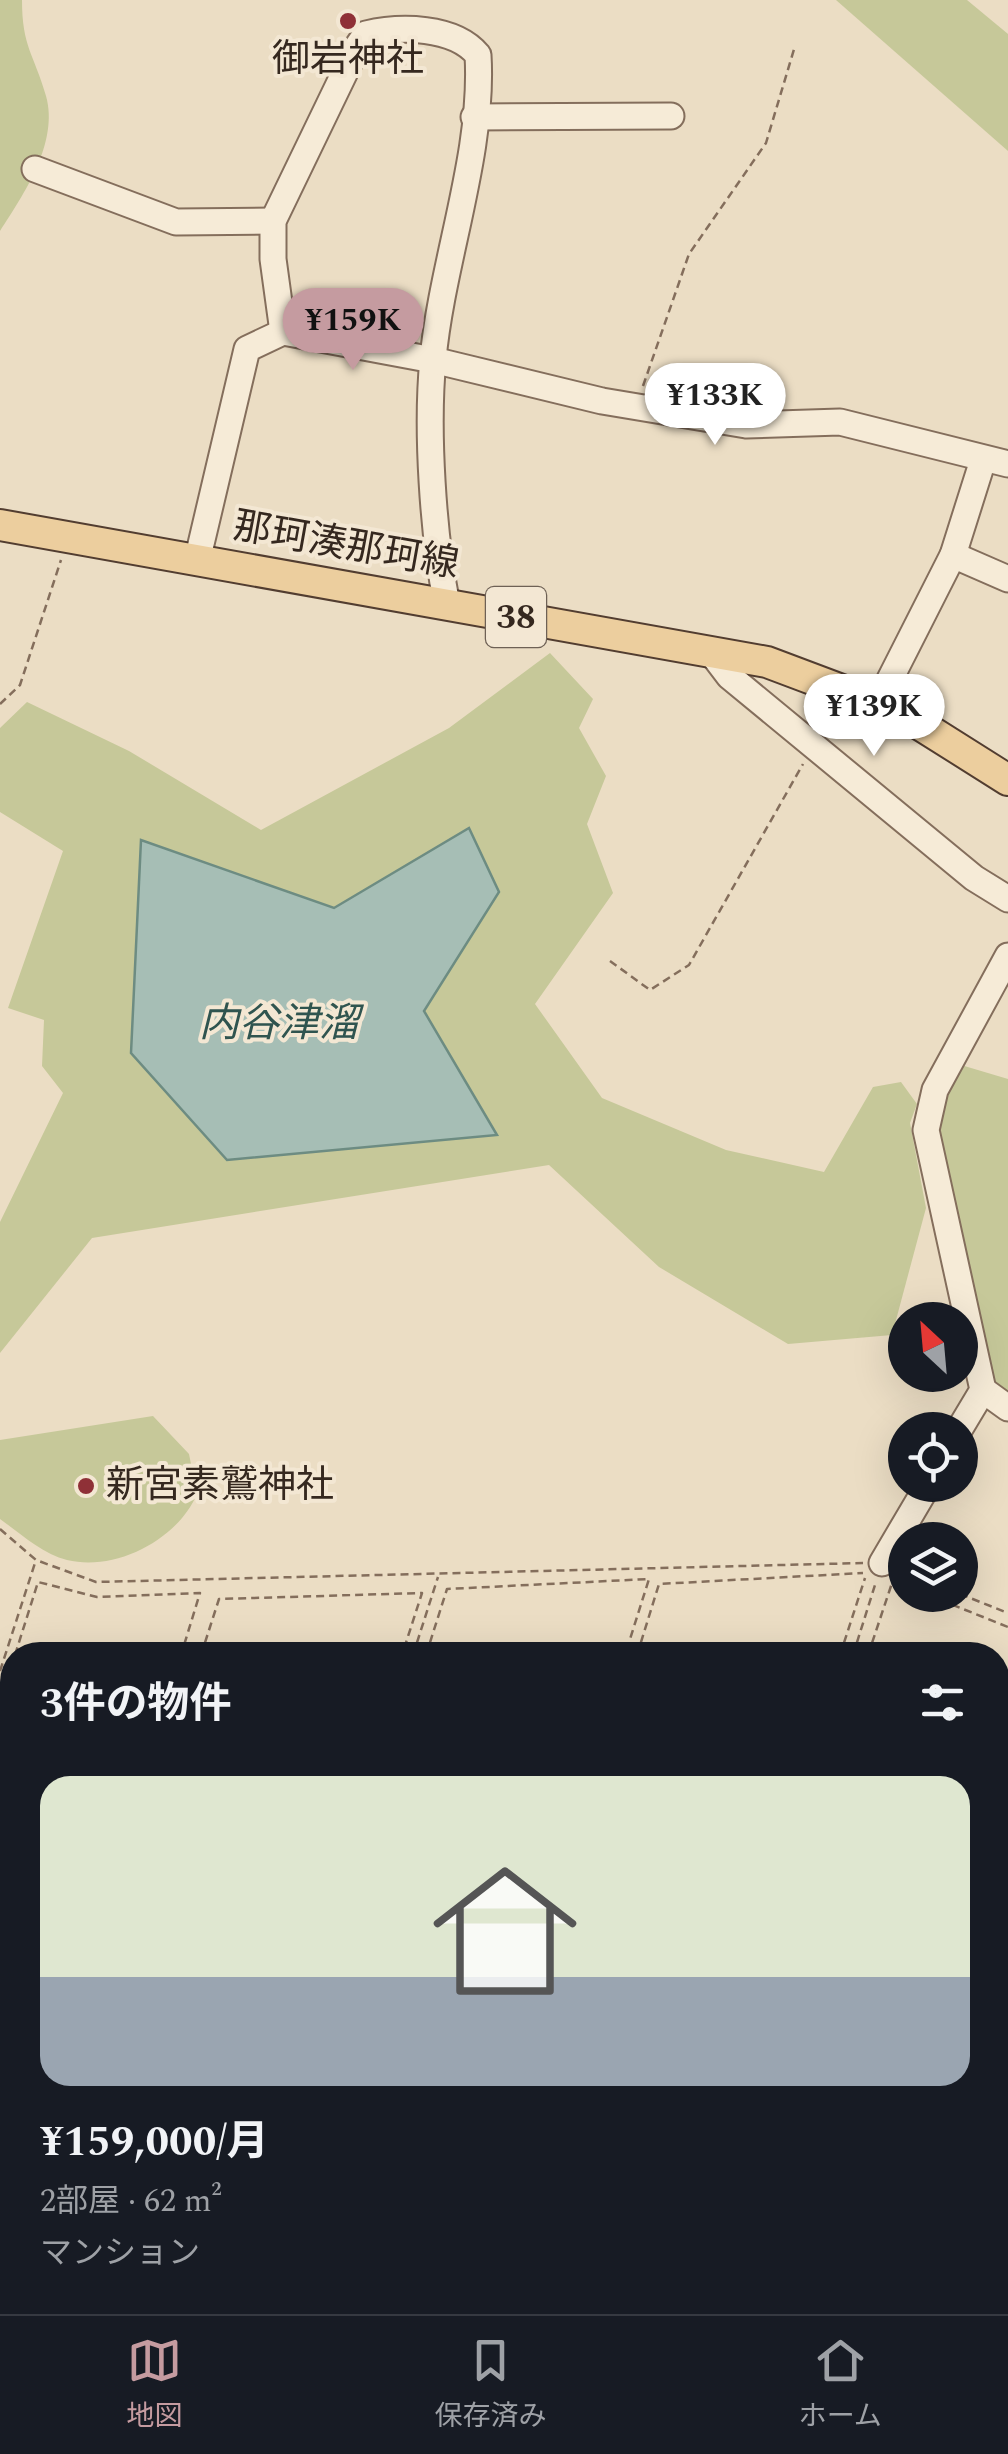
<!DOCTYPE html>
<html lang="ja">
<head>
<meta charset="utf-8">
<style>
  :root { --surface:#171b24; --page:#20242c; --text:#f1f3f6; --muted:#9ea1a6; --line:#363941; --accent:#c59ba0 }
  body { margin:0; font-family:Spectral,"Noto Sans JP",serif; background:var(--page); color:var(--text); height:100vh; display:flex; flex-direction:column; font-size:38px; white-space:nowrap }
  * { box-sizing:border-box; margin:0 }
  p { font-size:32px; color:var(--muted) }
  .icon { flex:none; width:55px; height:55px; fill:none; stroke:currentColor; stroke-width:2; stroke-linecap:round; stroke-linejoin:round }
  .map { position:relative; flex:1; overflow:hidden }
  .drawer { position:absolute; left:0px; top:1642px; width:1010px; height:672px; display:flex; flex-direction:column; background:var(--surface); border-radius:40px 40px 0 0; box-shadow:0 10px 40px #0002 }
  .drawer>* { flex:none }
  .needle { width:65px; rotate:334deg }
  .tools { position:absolute; left:888px; top:1302px; display:grid; gap:20px }
  .tools a { display:grid; place-items:center; width:90px; height:90px; border-radius:50%; background:var(--surface); box-shadow:0 10px 40px #0002; font-size:50px }
  .price { position:absolute; translate:-50% -85px; padding:0 22px; border-radius:35px; background:#fff; color:#222; font-size:32px; line-height:65px; filter:drop-shadow(0 2px 5px #0008) }
  .price::after { content:''; position:absolute; left:50%; top:60px; width:30px; height:22px; margin-left:-15px; background:inherit; clip-path:polygon(0 0,100% 0,50% 100%) }
  .price.active { background:var(--accent); color:#111 }
  ul { padding:0; list-style:none }
  li { display:grid; align-content:center; gap:20px; height:530px; padding:0 40px }
  li span { display:grid; place-items:center; height:310px; border-radius:30px; color:#555 }
  li>.icon { margin-inline-start:auto }
  span .icon { width:180px; height:180px; fill:#fffc; stroke-width:1 }
  li b { font-size:42px }
  h2 { display:flex; justify-content:space-between; align-items:center; height:120px; padding:0 40px; font-size:42px }
  .menu { display:flex; justify-content:space-around; align-items:center; height:140px; border-top:2px solid var(--line); background:var(--surface); font-size:28px; color:var(--muted) }
  .menu a { display:grid; justify-items:center; gap:5px }
  .menu .active { color:var(--accent) }
  .map>svg:first-child { display:block }
  .farmland { fill:#e0d5b2 }
  .green { fill:#c6c899 }
  .water { fill:#a6beb5; stroke:#6d8c82; stroke-width:2.5 }
  .lines { fill:none; stroke-linecap:round; stroke-linejoin:round }
  .minor-casing { stroke:#846e5c; stroke-width:29 }
  .major-casing { stroke:#523d30; stroke-width:34 }
  .path { stroke:#846e5c; stroke-width:2.5; stroke-dasharray:8 5; stroke-linecap:butt }
  .minor { stroke:#f6ebd7; stroke-width:25 }
  .major { stroke:#ecce9e; stroke-width:30 }
  .poi-dot { fill:#8f3037; stroke:#f3e7d3; stroke-width:4 }
  .labels { text-anchor:middle; dominant-baseline:central; stroke-width:8; stroke-linejoin:round; paint-order:stroke }
  .shield { fill:#f3e7d3; stroke:#6e6155; stroke-width:2.5 }
  .shield-label { font-size:35px; font-weight:bold; fill:#35281f }
  .poi-label { font-size:38px; fill:#35281f; stroke:#f3e7d3 }
  .street-label { font-size:38px; fill:#35281f; stroke:#f3e7d3 }
  .water-label { font-size:40px; font-style:italic; fill:#2f544f; stroke:#f3e7d3 }
</style>
</head>
<body>
<div class="map">
<svg width="1008" height="2314" viewBox="0 0 1008 2314">
  <rect width="100%" height="100%" fill="#ebddc4"/>
  <g class="farmland">
    <path d="M0,1969L12,1971V2302L54,2303L44,2314H0Z"/>
    <path d="M998,2165L1008,2167V2268L994,2314H836L840,2303L998,2302Z"/>
    <path d="M323,2302H474V2303L471,2314H316Z"/>
    <path d="M488,2303V2302L636,2303L633,2314H485Z"/>
    <path d="M659,2303V2302L819,2303L816,2314H656Z"/>
  </g>
  <g class="green">
    <path d="M0,0H22C22,47 34,54 46,96C59,142 24,194 0,231Z"/>
    <path d="M836,0H967L1008,34V151Z"/>
    <path d="M550,653L593,699L579,728L606,776L587,824L613,893L535,1004L602,1098L726,1150L824,1172L873,1087L901,1082L917,1104L910,1123L926,1208L892,1335L788,1344L659,1267L549,1165L92,1238L0,1353V1222L63,1093L42,1066L44,1020L8,1008L63,851L0,812V728L27,702L129,751L261,830L449,728Z"/>
    <path d="M961,1065L1008,1079V1402L987,1387L936,1130L943,1090Z"/>
    <path d="M153,1416L189,1454L197,1494C178,1539 116,1572 67,1560C42,1554 20,1533 0,1519V1440Z"/>
  </g>
  <path class="water" d="M469,828L499,892L424,1011L497,1135L227,1160L131,1053L141,840L334,908Z"/>
  <g class="lines">
    <g class="minor-casing">
      <g id="minor">
        <path d="M474,117L671,116"/>
        <path d="M35,169L176,222L273,221"/>
        <path d="M283,332L273,259V221L357,47L366,34C400,26 454,26 478,55C484,154 442,261 433,359C426,430 433,535 447,605"/>
        <path d="M953,555L1008,579"/>
        <path d="M197,561L247,349L283,332L433,360L602,401L746,425L840,422L1008,464"/>
        <path d="M710,651L729,676L974,878L1008,899"/>
        <path d="M878,703L953,555L983,460"/>
        <path d="M983,1390L1008,1408"/>
        <path d="M959,1430L983,1390L926,1130L935,1090L1008,956"/>
        <path d="M882,1563L928,1485"/>
        <path d="M0,1943L12,1945"/>
        <path d="M998,2127L1008,2129"/>
        <path d="M1006,2314L1008,2307"/>
      </g>
    </g>
    <g class="major-casing">
      <path id="major" d="M0,525L767,662L900,712L1008,780"/>
    </g>
    <g class="path">
      <path d="M643,386L689,254L766,143L795,46"/>
      <path d="M0,704L20,685L61,560"/>
      <path d="M610,961L650,990L689,965L803,764"/>
      <path d="M0,1529L36,1560L96,1582L863,1563"/>
      <path d="M960,1594L1008,1613"/>
      <path d="M928,1595L1008,1627"/>
      <path d="M15,1655L38,1582L97,1597L200,1593L181,1655"/>
      <path d="M201,1655L219,1599L422,1593L402,1655"/>
      <path d="M413,1655L438,1577"/>
      <path d="M426,1655L447,1589L649,1579L625,1655"/>
      <path d="M637,1655L659,1584L863,1573"/>
      <path d="M840,1655L865,1578"/>
      <path d="M853,1655L875,1585"/>
      <path d="M868,1655L893,1580L905,1585"/>
      <path d="M0,1671L35,1563"/>
      <path d="M0,1703L12,1663"/>
      <path d="M998,1753L1008,1720"/>
      <path d="M998,1799L1008,1766"/>
      <path d="M194,2314L200,2302"/>
      <path d="M642,2314L646,2302"/>
    </g>
    <use href="#minor" class="minor"/>
    <use href="#major" class="major"/>
  </g>
  <g class="poi-dot">
    <circle cx="348" cy="21" r="10"/>
    <circle cx="86" cy="1486" r="10"/>
  </g>
  <g class="labels">
    <rect class="shield" x="486" y="587" width="60" height="60" rx="8"/>
    <g class="shield-label">
      <text x="516" y="617">38</text>
    </g>
    <g class="poi-label">
      <text x="348" y="60">御岩神社</text>
      <text x="106" y="1486" text-anchor="start">新宮素鷲神社</text>
    </g>
    <g class="street-label">
      <text transform="translate(346 546) rotate(10)">那珂湊那珂線</text>
    </g>
    <g class="water-label">
      <text x="279" y="1024">内谷津溜</text>
    </g>
  </g>
</svg>
<div class="tools">
<a><svg class="needle" viewBox="-14 -14 28 28"><path d="M0-13l5 13h-10z" fill="#e53935"/><path d="M0 13l5-13h-10z" fill="#9ea1a6"/></svg></a>
<a><svg class="icon" aria-label="locate" viewBox="0 0 24 24"><circle cx="12" cy="12" r="6"/><path d="M12 2v4M12 18v4M2 12h4M18 12h4"/></svg></a>
<a><svg class="icon" aria-label="layers" viewBox="0 0 24 24"><path d="M12 4l9 5-9 5-9-5zM3 14l9 5 9-5"/></svg></a>
</div>
<b class="price active" style="left:353px;top:373px">¥159K</b>
<b class="price" style="left:715px;top:448px">¥133K</b>
<b class="price" style="left:874px;top:759px">¥139K</b>
<section class="drawer">
<h2>3件の物件<svg class="icon" aria-label="filters" viewBox="0 0 24 24"><path d="M4 7h16M4 17h16"/><circle cx="9" cy="7" r="2"/><circle cx="15" cy="17" r="2"/></svg></h2>
<ul>
<li><span style="background:linear-gradient(#dfe7d0 65%,#9aa5b1 0)"><svg class="icon" aria-label="home" viewBox="0 0 24 24"><path d="M3 11l9-7 9 7M6 9v11h12V9"/></svg></span><div><b>¥159,000/月</b><p>2部屋 · 62 m²</p><p>マンション</p></div></li>
</ul>
</section>
</div>
<nav class="menu">
<a class="active"><svg class="icon" aria-label="map" viewBox="0 0 24 24"><path d="M3 6l6-2 6 2 6-2v14l-6 2-6-2-6 2zM9 4v14M15 6v14"/></svg>地図</a>
<a><svg class="icon" aria-label="saved" viewBox="0 0 24 24"><path d="M7 4h10v16l-5-4-5 4z"/></svg>保存済み</a>
<a><svg class="icon" aria-label="home" viewBox="0 0 24 24"><path d="M3 11l9-7 9 7M6 9v11h12V9"/></svg>ホーム</a>
</nav>
</body>
</html>
